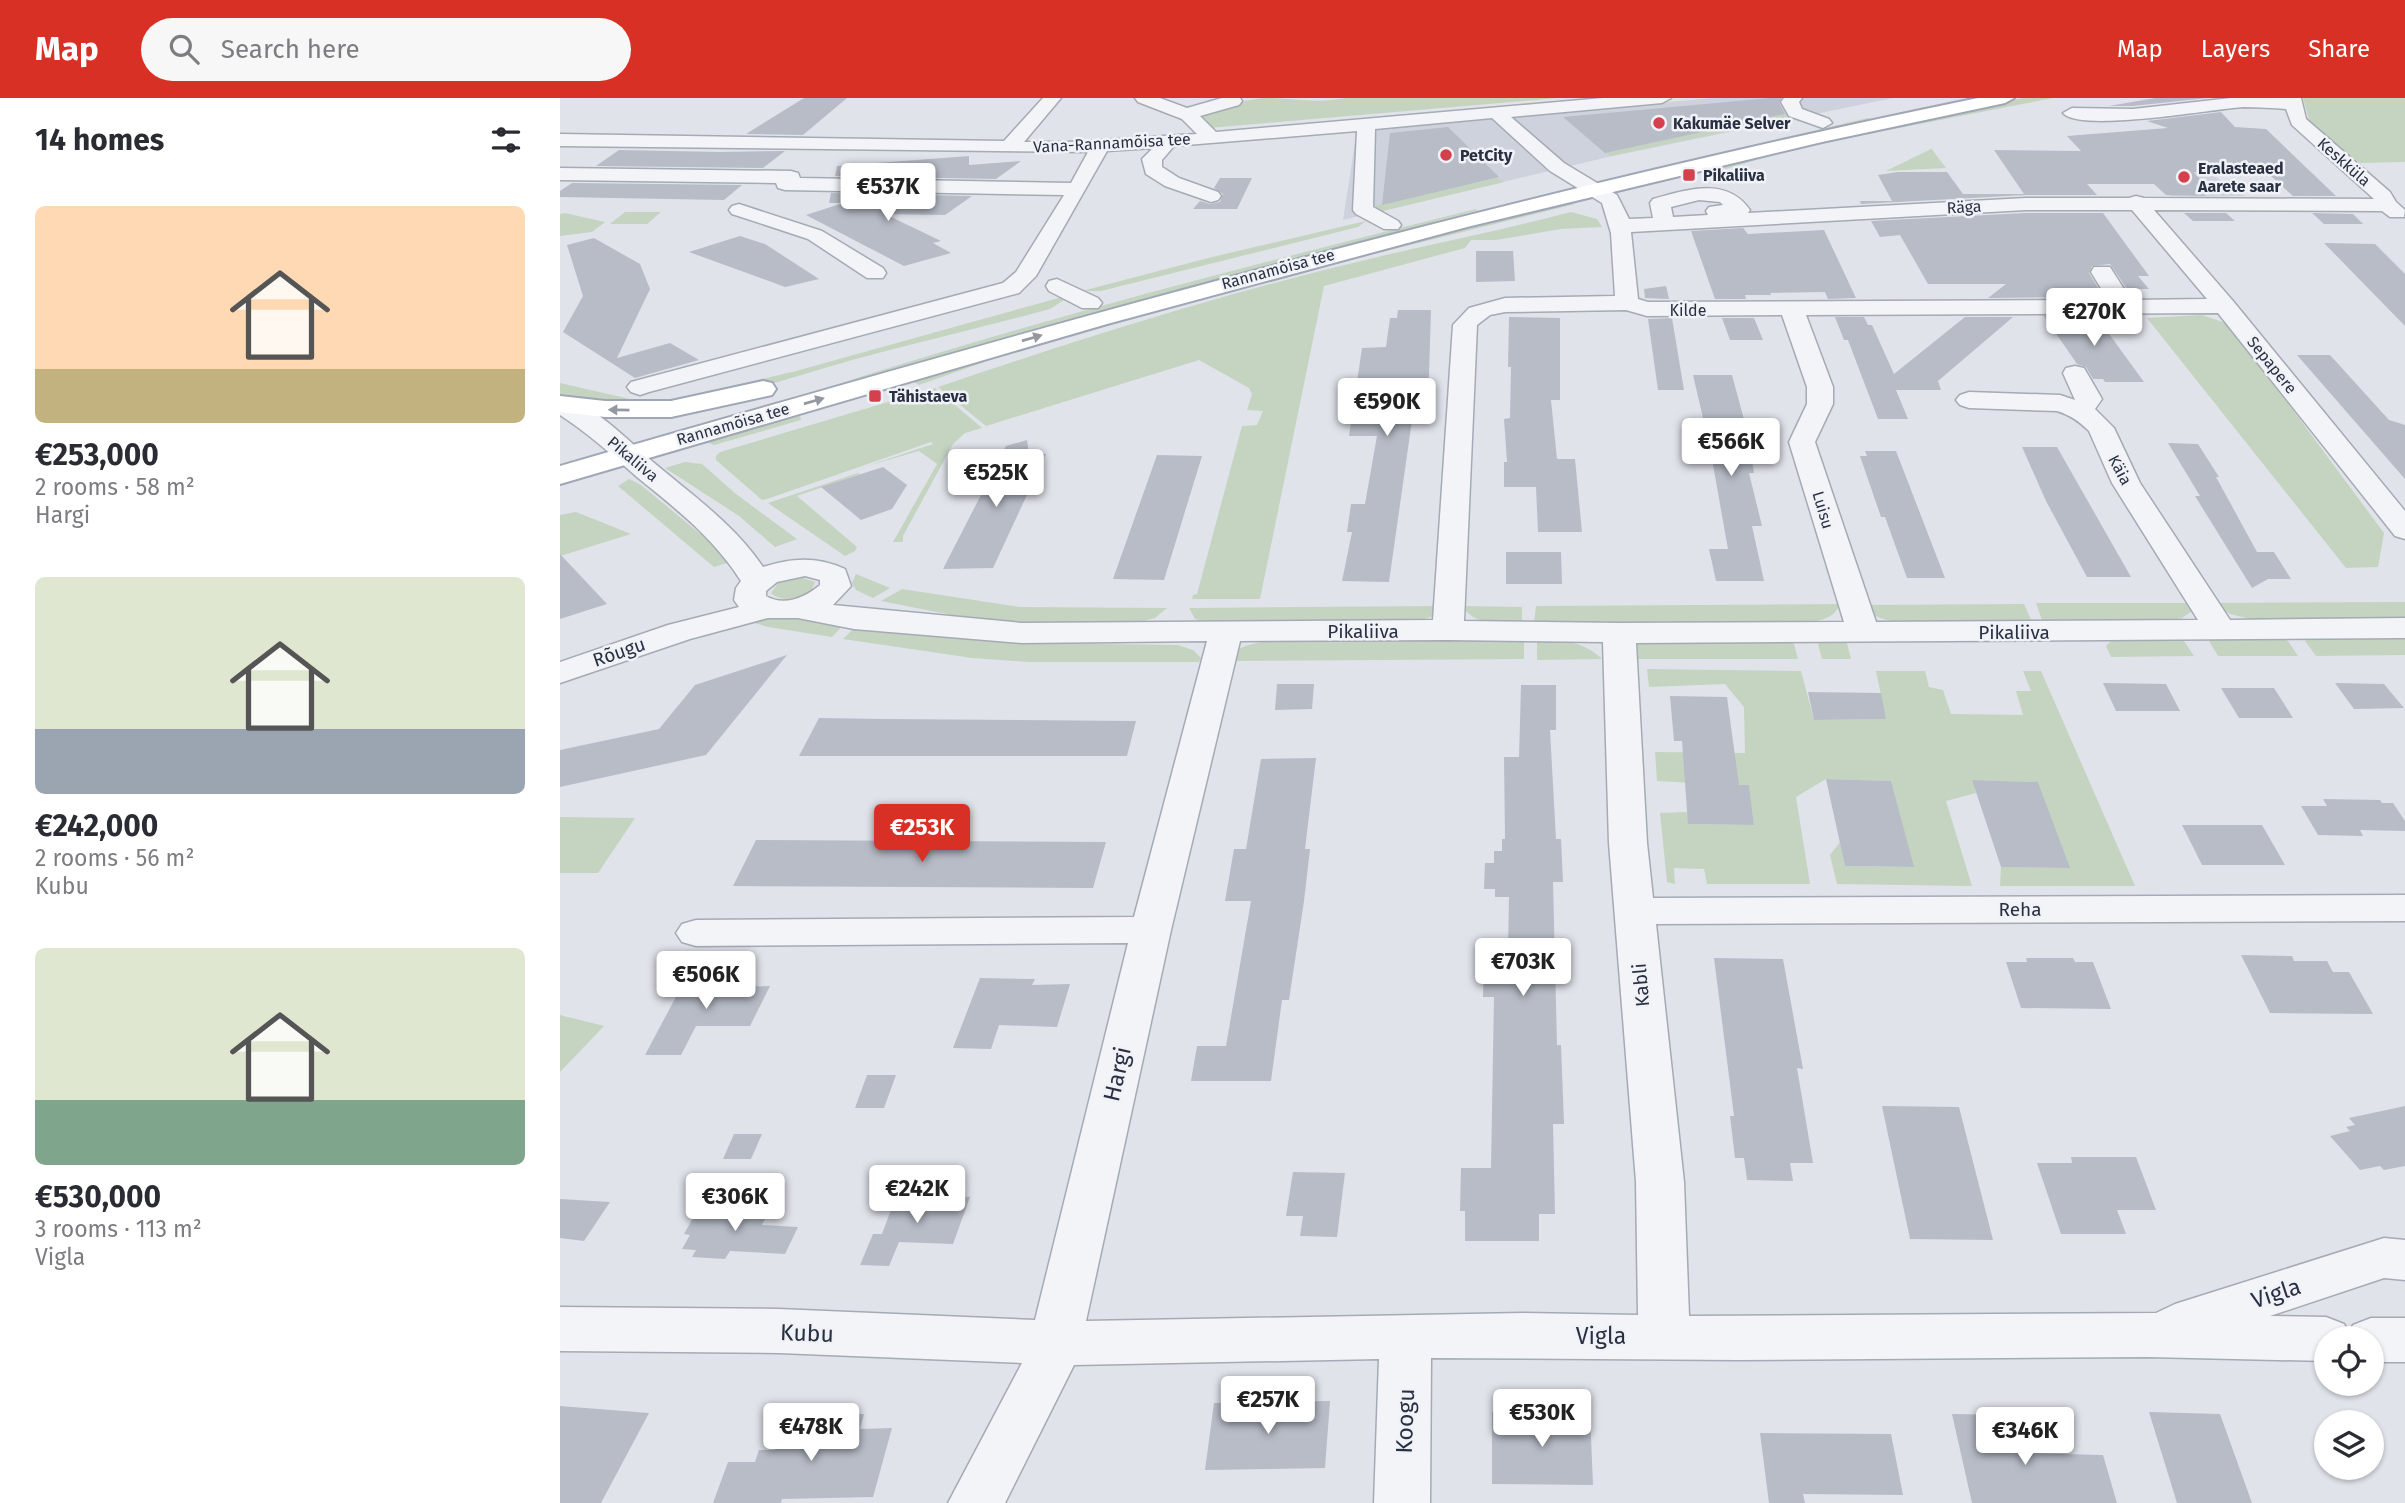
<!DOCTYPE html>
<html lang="en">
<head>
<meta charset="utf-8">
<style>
  :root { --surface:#fff; --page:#f7f7f7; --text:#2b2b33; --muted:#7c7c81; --accent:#d93025 }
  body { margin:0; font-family:"Fira Sans",sans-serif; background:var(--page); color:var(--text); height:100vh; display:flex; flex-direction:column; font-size:26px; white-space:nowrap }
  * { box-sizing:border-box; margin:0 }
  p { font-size:23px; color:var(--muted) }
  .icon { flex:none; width:38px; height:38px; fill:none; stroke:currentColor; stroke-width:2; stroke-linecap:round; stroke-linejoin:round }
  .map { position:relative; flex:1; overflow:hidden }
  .sheet { display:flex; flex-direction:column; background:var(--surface); width:560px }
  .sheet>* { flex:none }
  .buttons { position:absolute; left:1754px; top:1228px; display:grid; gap:14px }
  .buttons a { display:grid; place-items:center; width:70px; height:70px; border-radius:50%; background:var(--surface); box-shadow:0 2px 5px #0004; font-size:35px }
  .price { position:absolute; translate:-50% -60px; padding:0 16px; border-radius:7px; background:#fff; color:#222; font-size:23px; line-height:46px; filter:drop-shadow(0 2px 4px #0008) }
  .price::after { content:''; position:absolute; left:50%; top:42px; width:21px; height:16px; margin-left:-10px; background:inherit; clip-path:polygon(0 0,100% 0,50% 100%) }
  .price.on { background:var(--accent); color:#fff }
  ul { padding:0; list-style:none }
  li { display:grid; align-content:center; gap:14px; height:371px; padding:0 35px }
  li span { display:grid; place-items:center; height:217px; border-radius:10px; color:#555 }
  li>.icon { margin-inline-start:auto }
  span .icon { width:126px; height:126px; fill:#fffc; stroke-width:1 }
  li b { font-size:30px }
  h2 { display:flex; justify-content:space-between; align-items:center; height:84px; padding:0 35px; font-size:30px }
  header { display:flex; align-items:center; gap:42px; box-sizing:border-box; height:98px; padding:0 35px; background:var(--accent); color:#fff }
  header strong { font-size:33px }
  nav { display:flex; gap:38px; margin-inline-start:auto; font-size:24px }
  .search { width:490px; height:63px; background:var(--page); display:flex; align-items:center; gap:18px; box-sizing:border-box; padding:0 24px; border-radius:38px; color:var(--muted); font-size:26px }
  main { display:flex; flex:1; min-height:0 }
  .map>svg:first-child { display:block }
  .built { fill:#ced2dc }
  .green { fill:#c4d4c1 }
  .building { fill:#b7bcc7 }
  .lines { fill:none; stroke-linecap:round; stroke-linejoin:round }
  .minor-casing { stroke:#a5aab4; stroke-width:3 }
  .major-casing { stroke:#9fa7b6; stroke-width:4 }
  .minor { fill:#f3f4f8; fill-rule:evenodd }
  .major { fill:#fff; fill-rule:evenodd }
  .oneway { fill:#9498a0 }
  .poi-dot { fill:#d4404c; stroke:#f0f2f7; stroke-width:2.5 }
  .labels { text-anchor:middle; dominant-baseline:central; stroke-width:5; stroke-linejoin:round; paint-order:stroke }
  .far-poi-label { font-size:16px; font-weight:bold; fill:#283042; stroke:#f0f2f7; text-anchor:start }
  .far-street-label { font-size:16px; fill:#283042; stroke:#f0f2f7 }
  .street-label { font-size:19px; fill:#283042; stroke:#f0f2f7 }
  .near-street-label { font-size:23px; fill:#283042; stroke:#f0f2f7 }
</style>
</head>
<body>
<header>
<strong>Map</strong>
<div class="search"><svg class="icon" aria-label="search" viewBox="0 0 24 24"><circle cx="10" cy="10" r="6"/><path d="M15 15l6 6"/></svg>Search here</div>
<nav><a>Map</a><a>Layers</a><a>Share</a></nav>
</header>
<main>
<section class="sheet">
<h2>14 homes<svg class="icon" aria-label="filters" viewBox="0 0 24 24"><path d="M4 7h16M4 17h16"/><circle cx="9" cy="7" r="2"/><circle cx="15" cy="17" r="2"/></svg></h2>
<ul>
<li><span style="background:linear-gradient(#ffd9b3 75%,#c2b280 0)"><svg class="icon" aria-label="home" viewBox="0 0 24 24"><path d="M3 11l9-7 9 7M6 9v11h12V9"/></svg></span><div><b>€253,000</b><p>2 rooms · 58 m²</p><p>Hargi</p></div></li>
<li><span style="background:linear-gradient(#dfe7d0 70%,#9aa5b1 0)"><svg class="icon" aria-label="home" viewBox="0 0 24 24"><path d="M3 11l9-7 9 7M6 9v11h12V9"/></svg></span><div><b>€242,000</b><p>2 rooms · 56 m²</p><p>Kubu</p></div></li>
<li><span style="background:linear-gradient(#dfe7d0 70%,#7fa58c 0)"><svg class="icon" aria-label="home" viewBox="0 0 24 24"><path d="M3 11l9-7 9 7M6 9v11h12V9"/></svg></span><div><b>€530,000</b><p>3 rooms · 113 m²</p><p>Vigla</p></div></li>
</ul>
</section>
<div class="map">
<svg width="1845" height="1405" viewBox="0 0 1845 1405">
  <rect width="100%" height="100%" fill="#e0e3ea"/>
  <g class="built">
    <path d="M1153,0H1333L1048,59L783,122L797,32Z"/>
    <path d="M1621,57L1685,98H1610L1576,59Z"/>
  </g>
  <g class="green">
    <path d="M703,0C730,0 758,6 785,0H998L649,30L638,21L637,14L653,8Z"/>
    <path d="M1463,0H1493L1236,50L1166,71L1161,69L1185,60Z"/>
    <path d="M1743,0H1845V64L1800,65L1765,38L1749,22Z"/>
    <path d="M1224,16L1234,19L1051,58L1045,55Z"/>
    <path d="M1308,20L1311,21L1163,54Z"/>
    <path d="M1371,50L1386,70L1326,73L1371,51Z"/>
    <path d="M936,80L944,84L819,114L812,111L813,108Z"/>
    <path d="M1010,103L1015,106L693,186L433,261L359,287L354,284L400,266L721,175Z"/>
    <path d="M916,111L918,112L572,206L262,294L259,292C475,222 695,166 916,111Z"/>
    <path d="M65,114H101L87,126H50Z"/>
    <path d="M1011,114L1037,121L1042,129L1001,131L936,142H911L905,150L764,188L700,501H632L633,497L637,496L682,328L697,327L703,313L687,312L692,296L689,290L639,262L426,328L378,289C525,239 675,192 826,157C888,143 950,130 1011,114Z"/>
    <path d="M5,115L45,124L32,134L0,138V116Z"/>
    <path d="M806,123L798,129L541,193H522L652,159Z"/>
    <path d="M502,199L504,202L490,211C425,229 358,244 292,262C231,279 168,304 104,304L236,273Z"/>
    <path d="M1642,217L1669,226L1824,435L1818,469L1786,470L1587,220Z"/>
    <path d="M0,285L83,304L48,307L0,297Z"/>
    <path d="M375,290L422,330L405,335L393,346L343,438V444H333L377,366L359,353L307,368L373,346L371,344L207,401L202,402L156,362V358L160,354Z"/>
    <path d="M240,318L241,322L154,347L141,342Z"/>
    <path d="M125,364L142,366L176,396L237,441L215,449L179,418L105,370Z"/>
    <path d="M298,375L300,376L237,398L297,449L295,453L285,458L208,405Z"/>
    <path d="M69,381L81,387L173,463L154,469L58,388Z"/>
    <path d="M16,414L71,436L0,458V417Z"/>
    <path d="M296,476L330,490L313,500L296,492L292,485Z"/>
    <path d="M240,479L255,484L251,494C239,501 222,505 211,495L219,484Z"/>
    <path d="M342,491L459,509L607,510L595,520L569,527H480L402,519L321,503Z"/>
    <path d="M1845,504V522H1694L1670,516L1654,505Z"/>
    <path d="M1476,505H1631L1632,513L1622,520L1606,523L1483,525Z"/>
    <path d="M1280,506C1274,521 1261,522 1247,525L974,526L976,508Z"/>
    <path d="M1464,506L1472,524L1344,525C1326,522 1312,520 1299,507Z"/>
    <path d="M882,508L873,518L851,526L655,527L635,521L629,510Z"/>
    <path d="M901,508L962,509V527C939,527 917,528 901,508Z"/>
    <path d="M203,518L285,525L272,539L208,529L185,522Z"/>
    <path d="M298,526L391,540L459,545L618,547L633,552L641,560L639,564H469L412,560L283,541Z"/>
    <path d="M1845,537V557L1756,558L1745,543L1752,538Z"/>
    <path d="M1716,538L1728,543L1738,558H1658L1649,543L1659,539Z"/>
    <path d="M1555,539H1614L1624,543L1634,558L1551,559L1546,548Z"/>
    <path d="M1222,541L1234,546L1238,561H1065L1070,550L1078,545L1100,542Z"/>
    <path d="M1278,541L1287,545L1291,561H1262L1258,546L1263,542Z"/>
    <path d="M964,542V561L665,563C675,550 686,547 702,544Z"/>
    <path d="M977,542C1002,542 1023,543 1042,561L977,562Z"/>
    <path d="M1087,571L1241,573L1254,622L1326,621L1316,573H1365L1369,589L1383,592L1391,616L1463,617L1456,593H1471L1463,573H1481L1575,788H1440L1441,769L1509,770L1478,684L1413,682L1416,695L1386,703L1412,788L1277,786L1270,757L1280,744L1285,768L1353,769L1331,683L1266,681L1236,699L1250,786H1147L1144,771L1114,770L1115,786L1107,784L1100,715L1127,714L1129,726L1194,727L1189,688L1097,683L1095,654L1185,655L1184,609L1165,586L1089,589Z"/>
    <path d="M0,719L75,720L38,775H0Z"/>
    <path d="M0,917L44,928L0,974Z"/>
  </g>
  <g class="building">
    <path d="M244,0H287L243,37L186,36Z"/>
    <path d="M1210,0H1221L1219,5L1225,16L1045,55L1003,19Z"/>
    <path d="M1595,0H1647L1573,8H1549Z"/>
    <path d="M1661,14L1675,29L1706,31L1776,98H1733L1702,70L1633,74L1646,87H1635L1646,98L1606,97L1594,86H1527L1537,97H1466L1301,106L1300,103H1332L1318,77L1338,74H1387L1403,96H1464L1434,52L1521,53L1507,38L1608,30L1587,23Z"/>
    <path d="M888,29L939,79L822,107L830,35Z"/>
    <path d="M59,52L158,54L225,53L203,70L36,68Z"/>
    <path d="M409,58V67L461,63L436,81L275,78L277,68Z"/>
    <path d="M660,80H692L677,111H633L640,103L650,106L660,104L663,96L654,90Z"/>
    <path d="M12,85L182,87L164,102L0,99V93Z"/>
    <path d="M271,95L412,98L385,117L325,116L381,143L373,145L391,155L344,168L246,117L283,105H269Z"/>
    <path d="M1466,115H1543L1589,178H1578L1589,191H1567L1550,166L1532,168L1529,175L1541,195H1519L1522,199L1428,200L1446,186H1368L1340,137L1320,139L1311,123Z"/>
    <path d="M1624,115H1666L1675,123H1633Z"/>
    <path d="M1752,115L1793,116L1803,126H1764Z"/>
    <path d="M1183,130L1188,136L1264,132L1296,200L1268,201L1265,194L1210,195L1211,197H1185L1186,201H1155L1131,133Z"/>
    <path d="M180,138L205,146L259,181L225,189L129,154Z"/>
    <path d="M34,140L80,166L90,191L57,260L110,245L139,262L75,280L3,234L23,198L7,147Z"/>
    <path d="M1764,145L1815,146L1845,176V228Z"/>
    <path d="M916,153H953L955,183L916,184Z"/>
    <path d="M1106,188L1109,201L1085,200L1084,191Z"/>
    <path d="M838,212H871L868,308H854L829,484L782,483L792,434H787L791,406H805L817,338H789L802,250L826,249L830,220H837Z"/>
    <path d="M1484,218H1536L1584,284H1545L1543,281H1533L1526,269L1517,266Z"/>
    <path d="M949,219L1000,220V302H991L997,361H1015L1022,434H978L976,389H944V364H947L944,321L950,320L951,269H948Z"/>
    <path d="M1275,219H1304L1308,227H1312L1334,276L1405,219H1453L1378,283L1381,292H1336L1348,321H1318L1288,242H1284Z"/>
    <path d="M1112,220L1124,292H1098L1088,221Z"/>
    <path d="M1162,220H1194L1203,242H1170Z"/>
    <path d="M1737,257H1770L1829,322L1845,327V381Z"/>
    <path d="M1133,277H1172L1186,329L1194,375H1189L1202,428H1192L1204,483H1156L1149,451H1168L1150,350Z"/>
    <path d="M467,342L469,356H486L433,470L383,471L446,348Z"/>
    <path d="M1608,345L1638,346L1659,379H1656L1697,454H1714L1731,481H1708L1692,490L1635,398H1640Z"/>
    <path d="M1462,349H1497L1571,479H1527L1486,403Z"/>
    <path d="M1305,353H1336L1385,480H1347L1325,419H1321L1300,358H1307Z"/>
    <path d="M597,357L642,358L604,482L553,481Z"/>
    <path d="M323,369L347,387L332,411L301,422L261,389Z"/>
    <path d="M946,454H1001L1002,486H946Z"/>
    <path d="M0,456L47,506L0,521Z"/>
    <path d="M227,557L146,657L0,689V652L99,631L135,587Z"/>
    <path d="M1543,585L1606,586L1620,613H1556Z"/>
    <path d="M1775,585L1824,586L1844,610L1794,611Z"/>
    <path d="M717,586H754L752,611L715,612Z"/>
    <path d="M961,587H996V632H990L996,741H1001L1003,784H993L997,947H1001L1004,1026H993L995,1116H979V1143H905V1113H900L901,1070H931L934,899H923L924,854H948L949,799H935V791H924L925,765H934V753H942V741H945L944,659H959Z"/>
    <path d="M1661,590H1714L1733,620H1679Z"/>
    <path d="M1248,594L1321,595L1326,621L1254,622Z"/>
    <path d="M1110,598L1167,599L1179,687H1189L1194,727L1128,726L1122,643H1114Z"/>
    <path d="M259,620L324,621L576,623L567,658H239Z"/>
    <path d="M756,660L745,751H750L744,803L729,902H722L711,983H631L637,948H666L691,803H665L674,751H686L701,661Z"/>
    <path d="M1266,681L1331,683L1354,769L1285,768Z"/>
    <path d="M1412,682L1478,684L1510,770L1441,769Z"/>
    <path d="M1763,701L1820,702L1822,705H1833L1845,723V733L1800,732L1803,738L1758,737L1741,708H1767Z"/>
    <path d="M1622,727H1702L1725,767H1642Z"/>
    <path d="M196,742L546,744L533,790L173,788Z"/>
    <path d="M1681,857L1732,858L1734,863H1767L1773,874H1789L1813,916L1710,915Z"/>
    <path d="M1154,860L1223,861L1243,971L1237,970L1253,1065H1230L1233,1083L1187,1082L1184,1060H1175L1170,1018H1174Z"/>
    <path d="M1466,860H1513L1515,864H1533L1551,911L1461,910L1446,864H1467Z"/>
    <path d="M126,880H179L176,889L210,888L190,928H136L121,957H85Z"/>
    <path d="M420,880L475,881L472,887L510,886L497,929L439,927L431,951L393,950Z"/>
    <path d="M307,977H336L324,1010H295Z"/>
    <path d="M1322,1008L1399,1009L1433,1142L1350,1141Z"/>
    <path d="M1845,1008V1068L1824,1072L1820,1068L1800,1072L1770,1038L1790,1033L1786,1029L1795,1027L1789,1020Z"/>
    <path d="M174,1036H202L191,1061H163Z"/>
    <path d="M1511,1059H1576L1596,1112H1557L1566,1136H1501L1477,1065H1512Z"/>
    <path d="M733,1074L785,1075L777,1139L740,1138L743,1118H726Z"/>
    <path d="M337,1096L410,1099L393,1146L339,1144L329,1168L300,1167L313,1136H322Z"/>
    <path d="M0,1101L50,1104L24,1143L0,1140Z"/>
    <path d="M139,1109L209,1113L202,1127L238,1129L225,1156L170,1153L165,1161L132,1159L136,1152L122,1151L130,1137L124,1136Z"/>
    <path d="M770,1303L765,1370L645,1372L654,1305Z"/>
    <path d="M0,1308L89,1315L41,1405H0Z"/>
    <path d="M932,1314L1030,1315L1033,1387L932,1386Z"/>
    <path d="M1589,1314L1660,1316L1692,1405H1617Z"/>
    <path d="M304,1316L300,1331L332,1330L313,1399L222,1401L221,1405H153L168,1364H195L199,1352H215L227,1318Z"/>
    <path d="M1392,1316L1453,1317L1463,1355L1543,1357L1557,1405H1412Z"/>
    <path d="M1200,1335L1331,1336L1343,1397L1243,1396L1245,1405H1209Z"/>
  </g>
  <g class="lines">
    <g class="minor-casing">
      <g id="minor">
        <path d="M483,0H501L464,44H508L637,36L622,21L578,4L575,0H600L627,10L662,0H680L682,3L679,7L640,18L656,34L1043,0H1111L1102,5L951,19L1004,65L1057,97L1069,121L1093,120L1090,105L1093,101C1127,92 1166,78 1190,112L1188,115L1466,100H1569L1576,98L1584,100L1814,101L1732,27L1726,11C1712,10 1697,9 1683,9C1653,11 1520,35 1503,15L1512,10L1573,11L1671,0H1741L1746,21L1830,94L1836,104L1845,112L1844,119H1830L1822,113L1594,112L1673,203L1845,413V441L1835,438L1658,215L1246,217L1273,289V306L1255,344L1316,524L1638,522L1552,385L1529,333C1519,323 1510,317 1497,313L1409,310L1400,307L1396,302L1400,297L1409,294L1500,297L1515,302L1503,275L1506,270L1515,268L1524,270L1542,301L1535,311L1554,330L1580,385L1670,522L1845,520V540L1076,545L1087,745L1093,800L1845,797V823L1096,826L1124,1084L1129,1218L1596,1215L1615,1206L1824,1140L1845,1142V1182L1824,1180L1710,1218L1766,1219L1784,1226L1789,1235L1793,1227L1811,1220H1845V1264H1811V1241H1766V1263L1588,1259L1179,1262L871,1260L870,1405H814L819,1261L514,1267L445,1405H388L462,1265L219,1255L0,1253V1209L219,1211L475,1222L568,845L136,848L122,844L116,835L122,826L136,822L574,819L647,543L462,545L294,531L238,520H208L130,541L0,585V564L108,527L179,509L174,502L176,490L181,483C154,440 115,410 77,379C52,357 28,335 0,317V298C35,307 66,341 93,364C132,397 174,426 203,469C232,460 256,458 285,471L291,488L273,507L462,525L873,522L893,227L909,210L945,200L1055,198L1051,135L1042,105L990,73L932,20L815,31L813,109L838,123L841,127L838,131H824L796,116L793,112L797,33L614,48L602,62V69L619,80L658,94L661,98L658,102L651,104L605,88L586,76L582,61L593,50L547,53L476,178L459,195L89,294L80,297L71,294L67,289L71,284L443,185L456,174L504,97L225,92L218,90L216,85L0,82V70L231,73L238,75L240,80L511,85L528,54L0,48V36L444,43ZM1139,102L1160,104L1163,107L1149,109L1146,113L1148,117L1113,119L1111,109ZM1466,112H1572L1647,201L1571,202L1550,169H1534L1531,174L1548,202L1088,204L1078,201L1071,134ZM1066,212L1087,218L1222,217L1247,289V306L1229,344L1284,524L1059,525L904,523L917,227L930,217L945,214ZM245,478L260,482V487C246,499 224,509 206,498V493L217,484ZM888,542L1043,544L1049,745L1076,1084L1078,1217L963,1215L526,1223L611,832L680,543Z"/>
        <path d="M1224,0H1242L1239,4L1242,11L1269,21L1272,25L1263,30L1229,18L1221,4Z"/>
        <path d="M179,106L262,133L323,170L326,175L323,180H307L248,141L172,116L169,112L172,108Z"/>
        <path d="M497,181L538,200L542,205L538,210H522L489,193L486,188L489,183Z"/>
      </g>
    </g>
    <g class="major-casing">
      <g id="major">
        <path d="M1418,0H1454L1445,5L1262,44L907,129L547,226L0,386V368C470,232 939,98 1418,0Z"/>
        <path d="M203,283L212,285L216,291L212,297L111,319H45L0,314V298L45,303H111Z"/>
      </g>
    </g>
    <use href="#minor" class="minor"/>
    <use href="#major" class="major"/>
  </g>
  <defs><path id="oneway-solid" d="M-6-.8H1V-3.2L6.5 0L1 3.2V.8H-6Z" transform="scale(1.75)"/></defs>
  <g class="oneway">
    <use href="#oneway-solid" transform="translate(472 240) rotate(-16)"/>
    <use href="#oneway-solid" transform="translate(254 303) rotate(-16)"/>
    <use href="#oneway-solid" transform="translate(59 312) rotate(-179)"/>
  </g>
  <g class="poi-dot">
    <circle cx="1099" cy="25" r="7"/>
    <circle cx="886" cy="57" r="7"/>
    <rect x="1122" y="70" width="14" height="14" rx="3.5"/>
    <circle cx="1624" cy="79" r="7"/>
    <rect x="308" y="291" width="14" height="14" rx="3.5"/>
  </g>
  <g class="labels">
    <g class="far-poi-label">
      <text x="1113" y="25">Kakumäe Selver</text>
      <text x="900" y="57">PetCity</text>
      <text x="1638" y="70">Eralasteaed<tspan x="1638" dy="18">Aarete saar</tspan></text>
      <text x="1143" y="77">Pikaliiva</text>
      <text x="329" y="298">Tähistaeva</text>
    </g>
    <g class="far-street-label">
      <text transform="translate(552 45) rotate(-3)">Vana-Rannamõisa tee</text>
      <text transform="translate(1784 64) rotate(41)">Keskküla</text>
      <text transform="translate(1404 109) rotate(-3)">Räga</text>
      <text transform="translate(718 171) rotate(-15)">Rannamõisa tee</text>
      <text x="1128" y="212">Kilde</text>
      <text transform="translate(1712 267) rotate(51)">Sepapere</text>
      <text transform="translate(173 326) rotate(-16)">Rannamõisa tee</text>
      <text transform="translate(73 361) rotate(40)">Pikaliiva</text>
      <text transform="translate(1560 372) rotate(62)">Käia</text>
      <text transform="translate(1263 412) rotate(73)">Luisu</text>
    </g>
    <g class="street-label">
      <text x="803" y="533">Pikaliiva</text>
      <text x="1454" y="534">Pikaliiva</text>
      <text transform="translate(59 554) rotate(-19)">Rõugu</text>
      <text x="1460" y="811">Reha</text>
      <text transform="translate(1081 887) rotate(-95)">Kabli</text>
    </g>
    <g class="near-street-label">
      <text transform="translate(557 976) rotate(-77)">Hargi</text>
      <text transform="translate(1716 1195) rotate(-18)">Vigla</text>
      <text transform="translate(247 1235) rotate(2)">Kubu</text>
      <text x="1041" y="1238">Vigla</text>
      <text transform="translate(845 1323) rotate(-88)">Koogu</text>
    </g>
  </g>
</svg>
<div class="buttons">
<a><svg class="icon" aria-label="locate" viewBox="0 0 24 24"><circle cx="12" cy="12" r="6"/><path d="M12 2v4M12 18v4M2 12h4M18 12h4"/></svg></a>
<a><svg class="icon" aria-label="layers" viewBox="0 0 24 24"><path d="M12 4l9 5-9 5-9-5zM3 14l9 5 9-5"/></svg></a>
</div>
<b class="price" style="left:328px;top:125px">€537K</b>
<b class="price" style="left:1534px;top:250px">€270K</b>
<b class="price" style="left:827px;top:340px">€590K</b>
<b class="price" style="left:1171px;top:380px">€566K</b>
<b class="price" style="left:436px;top:411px">€525K</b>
<b class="price on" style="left:362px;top:766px">€253K</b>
<b class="price" style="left:963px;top:900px">€703K</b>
<b class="price" style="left:146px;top:913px">€506K</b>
<b class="price" style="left:357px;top:1127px">€242K</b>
<b class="price" style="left:175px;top:1135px">€306K</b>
<b class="price" style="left:708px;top:1338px">€257K</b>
<b class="price" style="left:982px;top:1351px">€530K</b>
<b class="price" style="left:251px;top:1365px">€478K</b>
<b class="price" style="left:1465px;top:1369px">€346K</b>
</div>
</main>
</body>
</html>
